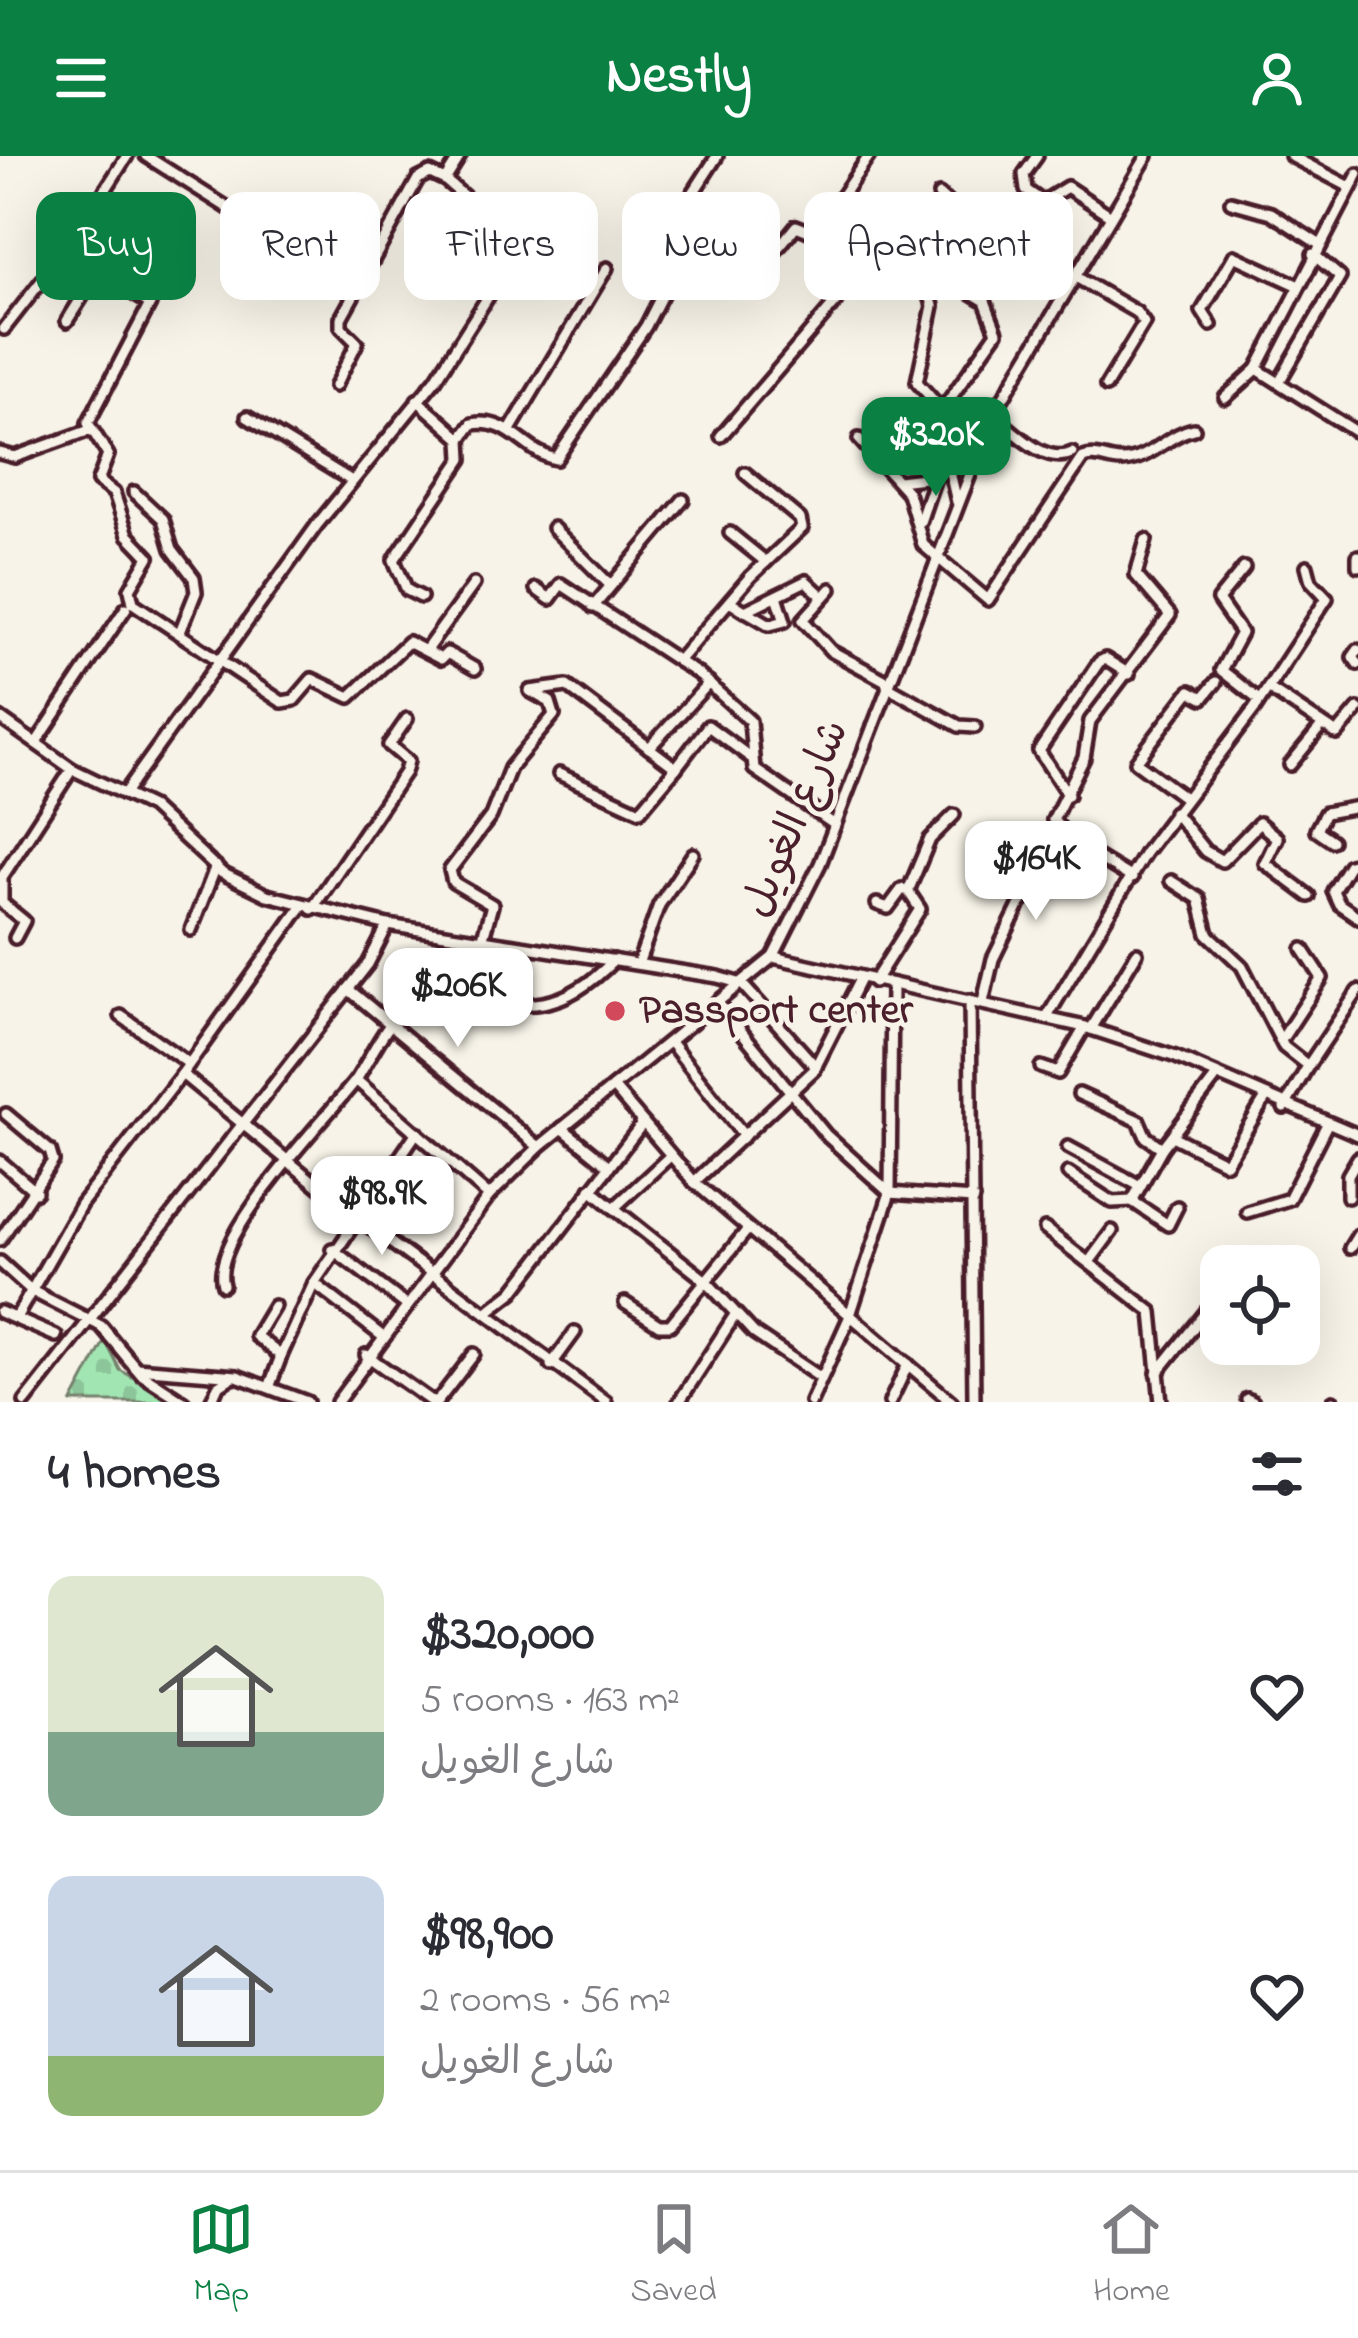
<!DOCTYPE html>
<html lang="en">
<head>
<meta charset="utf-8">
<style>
  :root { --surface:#fff; --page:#f7f7f7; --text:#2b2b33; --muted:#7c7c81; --line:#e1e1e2; --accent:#0b8043 }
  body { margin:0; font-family:"Indie Flower","Playpen Sans Arabic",sans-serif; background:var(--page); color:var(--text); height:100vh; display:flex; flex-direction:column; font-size:45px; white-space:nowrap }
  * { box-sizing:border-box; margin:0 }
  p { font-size:39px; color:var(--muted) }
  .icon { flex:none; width:66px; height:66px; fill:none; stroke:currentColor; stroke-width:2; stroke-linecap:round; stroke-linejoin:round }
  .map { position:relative; height:1246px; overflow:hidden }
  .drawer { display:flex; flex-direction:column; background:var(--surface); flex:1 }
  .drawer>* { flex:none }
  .top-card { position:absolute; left:36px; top:36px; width:1287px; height:108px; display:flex; gap:24px }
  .tools { position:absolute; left:1200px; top:1089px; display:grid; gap:24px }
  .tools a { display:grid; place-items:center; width:120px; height:120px; border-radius:24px; background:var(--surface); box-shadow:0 12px 48px #0002; font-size:60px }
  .price { position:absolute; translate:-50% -102px; padding:0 27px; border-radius:24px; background:#fff; color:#222; font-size:39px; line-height:78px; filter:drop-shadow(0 3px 6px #0008) }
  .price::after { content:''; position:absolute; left:50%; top:72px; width:36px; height:27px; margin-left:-18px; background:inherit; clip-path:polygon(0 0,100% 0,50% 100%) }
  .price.on { background:var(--accent); color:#fff }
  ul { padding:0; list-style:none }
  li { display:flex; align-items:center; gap:36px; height:300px; padding:0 48px }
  li span { display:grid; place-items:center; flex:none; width:336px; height:240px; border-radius:24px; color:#555 }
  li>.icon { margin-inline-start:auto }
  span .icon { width:144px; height:144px; fill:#fffc; stroke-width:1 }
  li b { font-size:51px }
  h2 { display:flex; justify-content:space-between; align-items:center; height:144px; padding:0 48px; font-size:51px }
  .tag { padding:0 42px; border-radius:24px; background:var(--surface); box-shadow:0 12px 48px #0002; font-size:42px; line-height:108px }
  .tag.on { background:var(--accent); color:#fff }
  header { display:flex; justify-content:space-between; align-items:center; height:156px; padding:0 48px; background:var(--accent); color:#fff; font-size:54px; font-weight:800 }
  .tabs { display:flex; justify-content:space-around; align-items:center; height:168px; border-top:3px solid var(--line); background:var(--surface); font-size:33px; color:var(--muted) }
  .tabs a { display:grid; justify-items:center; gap:6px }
  .tabs .on { color:var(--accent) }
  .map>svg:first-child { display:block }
  .cemetery { fill:url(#cemetery-stones); stroke:#76826e; stroke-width:3 }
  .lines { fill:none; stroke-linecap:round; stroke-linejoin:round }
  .minor-casing { stroke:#4a1f2b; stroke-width:18 }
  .minor { stroke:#f7f3e8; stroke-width:9 }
  .poi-dot { fill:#d1495b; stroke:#f7f3e8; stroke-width:4.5 }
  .labels { text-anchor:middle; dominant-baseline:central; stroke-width:10; stroke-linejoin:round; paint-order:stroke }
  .street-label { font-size:42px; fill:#4a1f2b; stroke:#f7f3e8 }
  .poi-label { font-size:42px; font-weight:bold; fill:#4a1f2b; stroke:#f7f3e8; text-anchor:start }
</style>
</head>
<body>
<header><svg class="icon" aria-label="menu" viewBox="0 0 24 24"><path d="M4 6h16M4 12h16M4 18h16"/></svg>Nestly<svg class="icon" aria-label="person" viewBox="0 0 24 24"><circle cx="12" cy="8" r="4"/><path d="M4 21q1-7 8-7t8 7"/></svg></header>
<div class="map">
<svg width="1358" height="1246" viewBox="0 0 1358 1246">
  <defs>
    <pattern id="cemetery-stones" width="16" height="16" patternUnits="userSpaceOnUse" patternTransform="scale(3)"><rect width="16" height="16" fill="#a1e6b2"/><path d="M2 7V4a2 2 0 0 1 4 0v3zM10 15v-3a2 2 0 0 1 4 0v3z" fill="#8cc599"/></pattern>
  </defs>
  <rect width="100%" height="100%" fill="#f7f3e8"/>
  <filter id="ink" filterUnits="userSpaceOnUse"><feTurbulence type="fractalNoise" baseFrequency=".00833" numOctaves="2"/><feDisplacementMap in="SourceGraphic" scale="24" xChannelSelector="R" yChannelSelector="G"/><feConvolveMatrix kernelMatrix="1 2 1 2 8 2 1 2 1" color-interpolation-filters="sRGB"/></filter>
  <g filter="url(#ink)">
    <path class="cemetery" d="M105,1184L120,1214L176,1246H72Z"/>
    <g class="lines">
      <g class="minor-casing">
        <g id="minor">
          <path d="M146,0L236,57"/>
          <path d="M1037,0L1024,18L1026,34L1043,46L1067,31L1111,60"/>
          <path d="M1291,0L1350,31"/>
          <path d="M1358,18L1257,213L1358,277"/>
          <path d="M939,39L976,73L928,132L933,150L917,226L942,254L983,282"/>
          <path d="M1231,46L1271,57L1319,88"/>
          <path d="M686,48L717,0"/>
          <path d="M816,78L869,0"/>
          <path d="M520,88L589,140"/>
          <path d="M1076,121L1136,156L1144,167L1106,230"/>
          <path d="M67,165L133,60L104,36L127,0"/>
          <path d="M1211,169L1202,155L1234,100L1297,129"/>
          <path d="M4,173L50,114L83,126L95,114L150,148L88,267L108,299L98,325L114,337L128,379L149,401L130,433L133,447L282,546L294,544L312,523L350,541L408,486L441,503L447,497L475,513"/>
          <path d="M1279,226L1340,121L1313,98"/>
          <path d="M335,230L357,187L341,171V162L418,23L430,17L445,24"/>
          <path d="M1225,242L1257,213"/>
          <path d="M417,244L461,283L472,268C510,261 525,297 556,303L646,170L670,123"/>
          <path d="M942,254L997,176L985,145L952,125"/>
          <path d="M993,259C1014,275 1045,310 1072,297"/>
          <path d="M247,261L352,325"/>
          <path d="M888,267L949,312L957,346"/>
          <path d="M510,274L607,112"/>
          <path d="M721,280L858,120C852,95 818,78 796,70L774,97"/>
          <path d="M859,283L908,337L923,389L988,444L1083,302C1098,297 1107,305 1122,305C1151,304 1168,278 1194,273"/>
          <path d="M0,297L15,301L90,274"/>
          <path d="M898,325L933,321"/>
          <path d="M134,336L163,363L172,393L194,422L196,436L180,476"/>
          <path d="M920,366L941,304"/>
          <path d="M553,372L610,429"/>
          <path d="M730,377L766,406"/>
          <path d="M1358,400V410"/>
          <path d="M1244,412L1218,444L1241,477L1221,514L1259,544"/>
          <path d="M536,433L550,443L561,428L698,518L750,565L754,613L835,669"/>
          <path d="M831,433L803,464L831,495L888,526"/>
          <path d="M421,441L407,434L394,404L462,303L461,283"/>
          <path d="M731,446L745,455L806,425L822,440"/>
          <path d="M593,451L683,344"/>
          <path d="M746,455L770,469L785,465L778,443"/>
          <path d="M426,494L474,428"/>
          <path d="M1358,494L1353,501L1358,508"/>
          <path d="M678,505L750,421L802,372L800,363L745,317"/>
          <path d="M887,530L959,570L975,571"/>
          <path d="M1268,532L1337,578L1358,553"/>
          <path d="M0,562L72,613L151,651L222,717L267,739L388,769L718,821L742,828L816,911"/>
          <path d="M36,587L126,452"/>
          <path d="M649,592L709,527"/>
          <path d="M1290,609L1322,570"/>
          <path d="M559,618L640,655L676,612"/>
          <path d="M124,638L317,369L436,223L517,95L520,88L445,24L460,0"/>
          <path d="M1068,639L1039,595L1099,506L1105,503L1129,518"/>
          <path d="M1185,642L1136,606L1190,535L1203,542L1216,526"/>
          <path d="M1174,656L1205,695L1222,705L1259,667L1277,682L1265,707L1309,740"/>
          <path d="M1332,685L1316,674L1325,657L1358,651"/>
          <path d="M1358,707L1349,709L1333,735L1339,748L1358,761"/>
          <path d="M1132,722L1074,687L1053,664L1084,602L1090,565L1170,459L1136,419L1146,384"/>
          <path d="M1171,725L1199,743L1208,778L1242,810L1284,891L1308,910L1284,952"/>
          <path d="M877,748L888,752L902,733L908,735L930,683L954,659"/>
          <path d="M302,750L182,918L355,1060L606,1246"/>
          <path d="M312,753L405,616L408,605L389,589L407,563"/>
          <path d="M191,774L216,710"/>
          <path d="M15,782L24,765L2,747V721L72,613"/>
          <path d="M482,785L492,749L453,726L450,714L491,660L510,612L554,559L550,546L530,535L567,530L676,612L708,570L750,601"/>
          <path d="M773,801L1085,871L1176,901L1358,979"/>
          <path d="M638,808L659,749L693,698"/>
          <path d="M874,826L920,753L908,735"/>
          <path d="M348,833L539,991"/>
          <path d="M970,844L974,1246"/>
          <path d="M983,846L993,803L1020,748L1070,683"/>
          <path d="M718,847L826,979L890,1037L973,1043"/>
          <path d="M121,860L188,907"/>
          <path d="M1047,861L1145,697L1255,552L1327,442L1311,425L1307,410"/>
          <path d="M1091,873L1137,797"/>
          <path d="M1282,883L1322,822L1303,793"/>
          <path d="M670,886L744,980"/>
          <path d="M1308,910L1358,835"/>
          <path d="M1041,911L1058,917L1085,871"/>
          <path d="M356,924C372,899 387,863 412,848C474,810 526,896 614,804"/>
          <path d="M613,931L694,1026L952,1246"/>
          <path d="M1079,938L1139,965L1146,981L1162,992"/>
          <path d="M562,972L609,1010"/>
          <path d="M1172,980L1226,1007L1265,943"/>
          <path d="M1068,991L1140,1030"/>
          <path d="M0,1005L36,1036"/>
          <path d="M1068,1017L1112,1046L1132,1045"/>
          <path d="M694,1026L814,914L860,823"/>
          <path d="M591,1033L614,1052L669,1001"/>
          <path d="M1348,1041V1019L1358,1002"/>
          <path d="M1177,1051L1168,1069L1132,1045L1162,992L1217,920"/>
          <path d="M614,1052L706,1125L754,1177L821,1222"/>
          <path d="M1247,1056L1289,1043L1327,968"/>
          <path d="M1045,1073L1152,1156L1161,1246"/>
          <path d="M0,1084L53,1005L50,995L6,958"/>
          <path d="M1350,1092L1358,1079"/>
          <path d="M332,1093L405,1148"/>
          <path d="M0,1106L32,1135L101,1170L141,1218L184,1246"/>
          <path d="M1089,1106L1112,1075"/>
          <path d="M314,1127L417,976"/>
          <path d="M223,1129C208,1081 326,963 356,924L489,1040"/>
          <path d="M625,1147L659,1169H670L748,1073"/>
          <path d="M274,1150L256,1180L281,1200L314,1127L382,1180"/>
          <path d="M0,1156L56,1180"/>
          <path d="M486,1157L513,1136L642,968"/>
          <path d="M17,1160L81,1048L182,918"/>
          <path d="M366,1199L432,1246"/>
          <path d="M551,1209L575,1176"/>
          <path d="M136,1212L237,1220L307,1246"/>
          <path d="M1157,1217L1221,1137"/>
          <path d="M270,1229L281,1200"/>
          <path d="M1247,1243L1253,1246"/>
          <path d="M25,1246L368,808L388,769"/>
          <path d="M211,1246L218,1230L232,1221"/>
          <path d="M337,1246L489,1040L539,991L773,801L820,708L993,259L1147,0"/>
          <path d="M437,1246L474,1198"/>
          <path d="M679,1246L735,1159"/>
          <path d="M811,1246L849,1162L890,1037L892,828"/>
          <path d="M890,1246L908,1208"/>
          <path d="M1333,1246V1245"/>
        </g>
      </g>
      <use href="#minor" class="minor"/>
    </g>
  </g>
  <circle class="poi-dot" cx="615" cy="855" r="12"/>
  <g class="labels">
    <g class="street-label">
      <text transform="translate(797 663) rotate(-67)">شارع الغويل</text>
    </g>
    <g class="poi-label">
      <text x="639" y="855">Passport center</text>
    </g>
  </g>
</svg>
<div class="tools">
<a><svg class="icon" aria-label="locate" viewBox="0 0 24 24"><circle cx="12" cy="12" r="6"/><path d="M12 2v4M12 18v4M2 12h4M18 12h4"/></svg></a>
</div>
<b class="price on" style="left:936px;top:343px">$320K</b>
<b class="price" style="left:1036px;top:767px">$164K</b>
<b class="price" style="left:458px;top:894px">$206K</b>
<b class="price" style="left:382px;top:1102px">$98.9K</b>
<div class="top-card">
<a class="tag on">Buy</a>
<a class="tag">Rent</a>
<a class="tag">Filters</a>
<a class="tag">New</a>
<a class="tag">Apartment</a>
</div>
</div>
<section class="drawer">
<h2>4 homes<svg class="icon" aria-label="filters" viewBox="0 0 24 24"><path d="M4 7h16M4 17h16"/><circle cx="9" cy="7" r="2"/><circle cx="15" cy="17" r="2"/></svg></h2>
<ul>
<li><span style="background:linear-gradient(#dfe7d0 65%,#7fa58c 0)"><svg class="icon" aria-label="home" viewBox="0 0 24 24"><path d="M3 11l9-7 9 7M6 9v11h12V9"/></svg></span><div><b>$320,000</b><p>5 rooms · 163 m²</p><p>شارع الغويل</p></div><svg class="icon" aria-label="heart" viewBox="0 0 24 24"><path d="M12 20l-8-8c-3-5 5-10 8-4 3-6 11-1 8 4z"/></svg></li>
<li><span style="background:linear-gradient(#c9d6e8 75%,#8fb573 0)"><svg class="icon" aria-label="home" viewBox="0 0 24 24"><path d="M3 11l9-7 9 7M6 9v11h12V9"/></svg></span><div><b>$98,900</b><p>2 rooms · 56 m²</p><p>شارع الغويل</p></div><svg class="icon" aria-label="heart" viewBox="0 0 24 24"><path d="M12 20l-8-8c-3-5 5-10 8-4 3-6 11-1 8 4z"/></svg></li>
</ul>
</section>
<nav class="tabs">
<a class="on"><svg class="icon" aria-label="map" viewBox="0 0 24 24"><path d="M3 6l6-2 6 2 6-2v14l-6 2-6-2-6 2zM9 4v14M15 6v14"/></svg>Map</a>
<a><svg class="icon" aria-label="saved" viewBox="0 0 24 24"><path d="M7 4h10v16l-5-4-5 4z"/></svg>Saved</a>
<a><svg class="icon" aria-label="home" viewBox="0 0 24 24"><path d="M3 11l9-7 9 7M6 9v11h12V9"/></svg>Home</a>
</nav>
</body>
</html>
